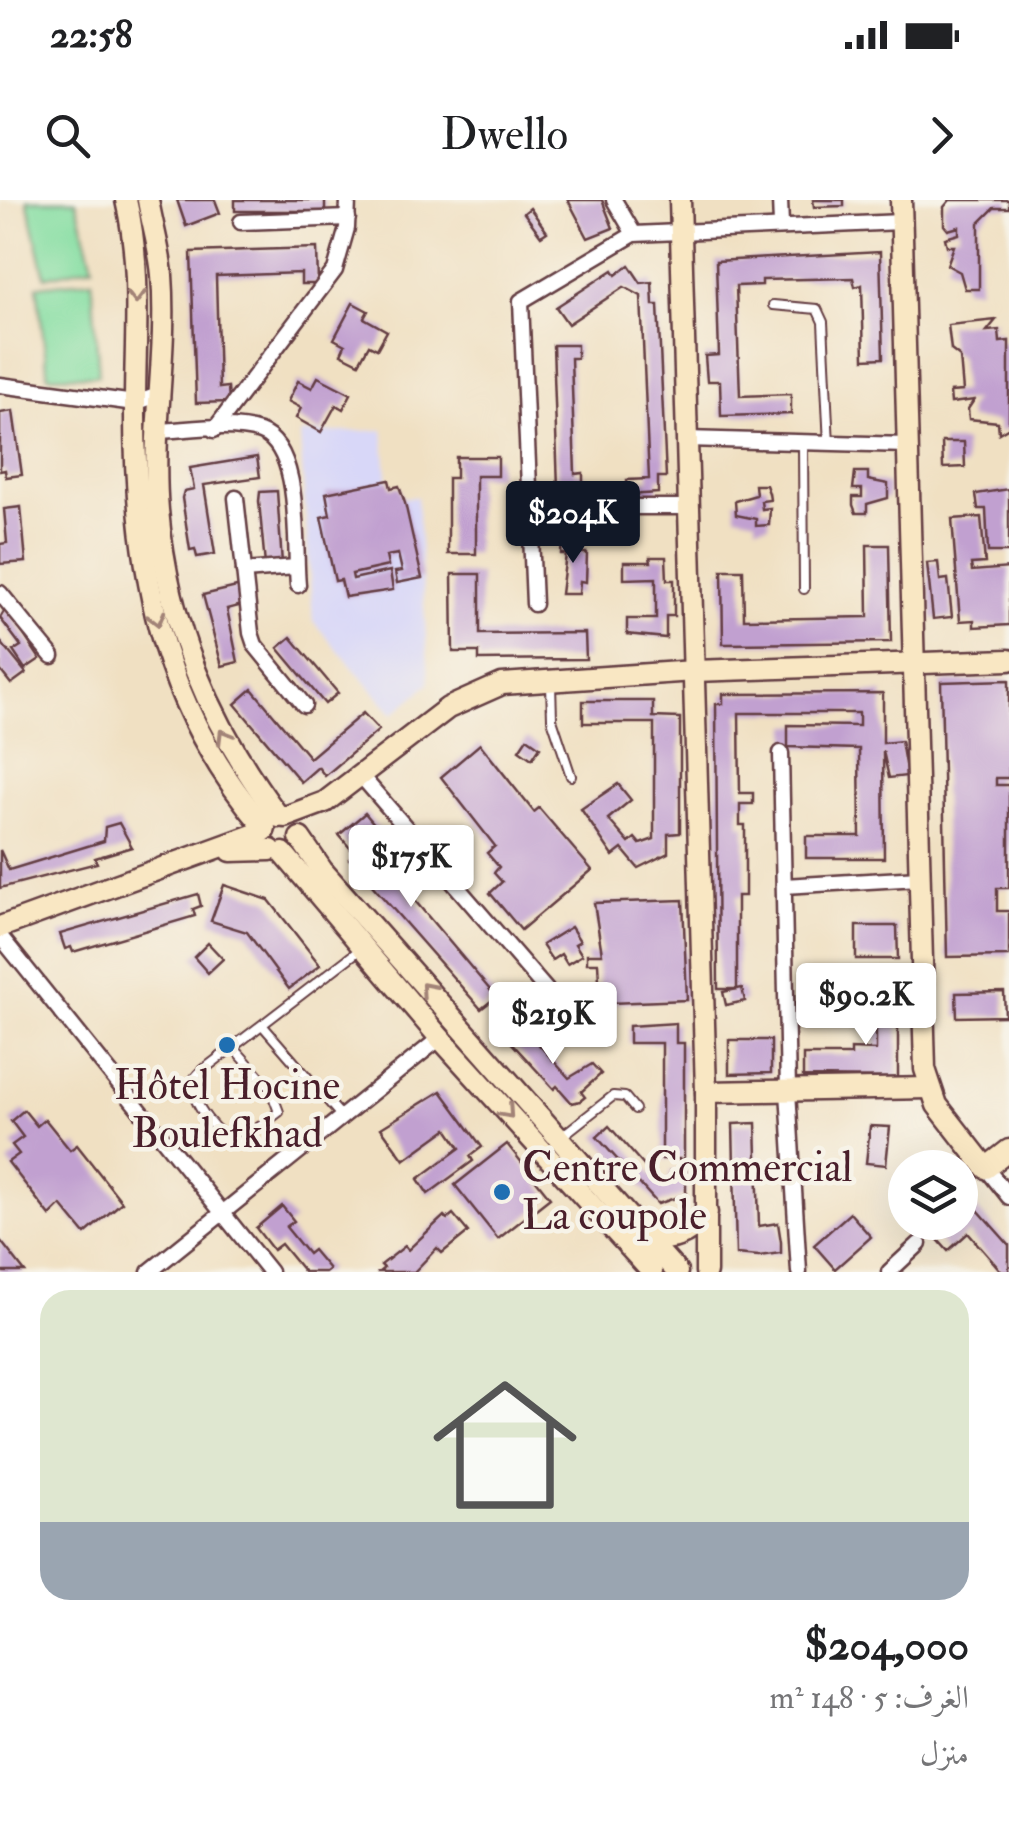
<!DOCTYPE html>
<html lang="ar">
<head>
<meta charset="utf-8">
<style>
  :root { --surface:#fff; --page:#f6f6f6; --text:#202124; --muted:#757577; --accent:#111827 }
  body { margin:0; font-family:"IM FELL Double Pica",Amiri,serif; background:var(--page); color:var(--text); direction:rtl; height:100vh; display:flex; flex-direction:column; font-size:38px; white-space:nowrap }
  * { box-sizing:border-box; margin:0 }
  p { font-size:32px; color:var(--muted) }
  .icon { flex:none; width:55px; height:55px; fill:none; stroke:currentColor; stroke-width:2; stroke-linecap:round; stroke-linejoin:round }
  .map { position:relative; height:1072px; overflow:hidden; direction:ltr }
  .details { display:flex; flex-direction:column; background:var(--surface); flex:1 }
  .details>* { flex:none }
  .fabs { position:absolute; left:888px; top:950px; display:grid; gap:20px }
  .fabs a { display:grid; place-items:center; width:90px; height:90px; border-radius:50%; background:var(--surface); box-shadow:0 10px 40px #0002; font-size:50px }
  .price { position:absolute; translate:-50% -85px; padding:0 22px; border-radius:10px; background:#fff; color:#222; font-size:32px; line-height:65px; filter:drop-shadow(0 2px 5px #0008) }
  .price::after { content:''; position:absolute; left:50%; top:60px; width:30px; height:22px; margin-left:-15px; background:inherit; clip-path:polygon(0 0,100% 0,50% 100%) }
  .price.active { background:var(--accent); color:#fff }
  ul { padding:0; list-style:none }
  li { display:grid; align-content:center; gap:20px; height:530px; padding:0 40px }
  li span { display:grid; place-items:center; height:310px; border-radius:30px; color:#555 }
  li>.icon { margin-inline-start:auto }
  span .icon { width:180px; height:180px; fill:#fffc; stroke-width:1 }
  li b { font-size:42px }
  .status { display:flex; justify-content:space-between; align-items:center; height:70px; padding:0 50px; background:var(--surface); direction:ltr }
  .status svg { height:28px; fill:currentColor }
  header { display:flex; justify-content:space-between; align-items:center; height:130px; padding:0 40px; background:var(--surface); font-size:45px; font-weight:600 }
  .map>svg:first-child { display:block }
  .built { fill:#d8d7f8 }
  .green { fill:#86dea3; stroke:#687e67; stroke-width:2.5 }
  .building { fill:#c1a0d0 }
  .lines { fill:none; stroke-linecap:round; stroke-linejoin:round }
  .lane-casing { stroke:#633c42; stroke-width:12 }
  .street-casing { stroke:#633c42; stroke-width:19 }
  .secondary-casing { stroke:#633c42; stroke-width:25 }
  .path { stroke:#633c42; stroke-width:2.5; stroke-dasharray:2.5 8; stroke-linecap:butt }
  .lane { stroke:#fff; stroke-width:8 }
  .street { stroke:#fff; stroke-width:14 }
  .secondary { stroke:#f9e7c3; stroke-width:20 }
  .oneway { stroke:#a28377 }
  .poi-dot { fill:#1f6fb2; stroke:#f7f3e8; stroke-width:4 }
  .labels { text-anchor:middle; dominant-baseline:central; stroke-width:9; stroke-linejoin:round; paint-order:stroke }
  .poi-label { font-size:42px; fill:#4a1f2b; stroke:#f7f3e8 }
</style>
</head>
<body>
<div class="status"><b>22:58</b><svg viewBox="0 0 49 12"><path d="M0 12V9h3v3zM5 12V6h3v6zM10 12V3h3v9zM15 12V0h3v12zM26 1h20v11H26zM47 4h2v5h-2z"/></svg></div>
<header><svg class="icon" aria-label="forward" viewBox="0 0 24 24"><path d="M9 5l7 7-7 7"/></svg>Dwello<svg class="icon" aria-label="search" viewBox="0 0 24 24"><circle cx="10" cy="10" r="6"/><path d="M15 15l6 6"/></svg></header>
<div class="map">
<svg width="1009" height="1072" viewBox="0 0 1009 1072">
  <rect width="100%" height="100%" fill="#f7f3e8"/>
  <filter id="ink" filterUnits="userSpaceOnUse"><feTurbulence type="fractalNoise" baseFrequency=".01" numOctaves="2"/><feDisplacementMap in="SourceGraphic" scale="20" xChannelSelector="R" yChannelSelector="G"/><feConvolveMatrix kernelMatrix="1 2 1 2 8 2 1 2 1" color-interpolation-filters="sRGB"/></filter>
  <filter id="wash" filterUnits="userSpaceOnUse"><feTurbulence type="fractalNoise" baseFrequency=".0048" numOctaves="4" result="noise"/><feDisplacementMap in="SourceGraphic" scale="40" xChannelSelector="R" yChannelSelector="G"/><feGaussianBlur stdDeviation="2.25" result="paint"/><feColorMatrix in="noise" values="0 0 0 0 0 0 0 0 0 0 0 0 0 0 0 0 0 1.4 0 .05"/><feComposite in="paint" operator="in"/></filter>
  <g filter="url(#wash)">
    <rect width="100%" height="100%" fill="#f0e0c2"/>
    <path class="built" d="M383,230L389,298L417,297L429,484L393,514L313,421L300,234Z"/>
    <g class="green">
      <path d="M27,0H76L93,66L45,77Z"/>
      <path d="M92,80L99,175L48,176L37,86Z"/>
    </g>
    <g id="blocks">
      <g class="building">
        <path d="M177,0H215L220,13L186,26Z"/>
        <rect x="235" y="0" width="90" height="11"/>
        <path d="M568,0H602L613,28L588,38Z"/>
        <path d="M813,0H844V6L814,7Z"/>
        <path d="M950,0H1009V8H994L979,23V89H965L960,72L947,65L954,46H947L945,38L959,34V27L948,30L944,25V7Z"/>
        <path d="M530,8L547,32L541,36L524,13Z"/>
        <path d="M317,48L318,84H301V73L216,76L219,188L228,187L229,202L196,203L191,52Z"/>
        <path d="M880,52L883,158L864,159L862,85L855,87L853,78L762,80V85L736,86L740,196L791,194V214L721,216L720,181H707L705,156L719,155L716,61Z"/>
        <path d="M629,65L641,83L652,82L653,105H658L666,277H658V293L628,295L627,280L649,279L641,96L624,87L568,124L556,107L613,70L616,75Z"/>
        <path d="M353,103L368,111L364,118L387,131L377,149L369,145L359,163L341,154L345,145L334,139Z"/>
        <path d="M996,120L987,131L999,130L1000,142L1009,141V227L999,233L998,222L969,219L968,209L974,200L951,203L950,192L963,191L960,157L951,150L948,125Z"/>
        <path d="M553,145H577V158H571L575,274L583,273V287L558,288Z"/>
        <path d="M318,177L351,194L343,209L336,205L321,232L296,218L301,208L288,201L298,181L312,188Z"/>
        <path d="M13,211L22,275L6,277L5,270L0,271V213Z"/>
        <path d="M942,242H964L965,267L943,268Z"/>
        <path d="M257,257L260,277L204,285L215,354L197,357L195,349L190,350L182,298L184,291L194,289L190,268Z"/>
        <path d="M456,257H498V276H476V354H448V278H456Z"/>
        <path d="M855,272H868V280L888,284V298L867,304V313H856L853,305V297H862V289H853Z"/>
        <path d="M389,280L391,288L399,286L405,303L422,378L397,383L395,372L402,371L398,354L386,356L388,366L352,374L353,379L390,371L393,390L345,397L341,380L335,381L321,317L330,315L326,293Z"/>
        <path d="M755,285H766L769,293L770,300L761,301L762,309L770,308L769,325L756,326V319L736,315L735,301L756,295Z"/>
        <path d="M1009,289V352H988L986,309H978L976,294Z"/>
        <path d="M277,291L282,364L265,365L259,301L260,292Z"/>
        <path d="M21,307L26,362L0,364V344L7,343L4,309Z"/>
        <path d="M981,317L985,363L971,364L972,371L1009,368V425L974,427V420L960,421L952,319Z"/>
        <path d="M562,338L582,339V353H587L586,382L580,381L579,394H561L566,354H561Z"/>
        <path d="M867,345H889L891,442L723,444L722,370H743L744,419L868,417Z"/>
        <path d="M650,357H666L667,380H674V416H666V438L627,434V419H656V378L624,379V362H651Z"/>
        <path d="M938,362L940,380L948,379L952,417L933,419L927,363Z"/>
        <path d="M452,374H480V434L585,433L586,459L479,460V452H453Z"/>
        <path d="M241,386L246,404L227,409L238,462L222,466L203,395Z"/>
        <path d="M6,408L40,459L25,469L13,451L21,446L0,418Z"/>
        <path d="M291,437L338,493L325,504L278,448Z"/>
        <path d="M0,441L26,473L11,484L0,470Z"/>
        <path d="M1009,480V578H996V585H1009V688H997V711H1009V756L947,757L941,482Z"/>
        <path d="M252,489L310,558L363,513L379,530L325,576L318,567L301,582L235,504Z"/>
        <path d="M883,493V543L901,541L907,576L889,578L883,551L884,658H806V636H860L859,549L788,547V525L859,526V513H739L740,593H753V604H740V625H745V696H737V789H718L716,504H723V494Z"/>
        <path d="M583,501H653V517L680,518V633L668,634V653L638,668L622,649L613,656L581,609L618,584L631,600L608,619L629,643L635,638L640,644L654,639V523H583Z"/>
        <path d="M527,538L540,547L532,559L519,550Z"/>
        <path d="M480,544L534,612L539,608L592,670L521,730L490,693L502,682L494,673L499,667L487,653L495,646L441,577Z"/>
        <path d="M365,613L380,631L369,641L363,639L496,797L481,809L349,659L355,654L339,635Z"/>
        <path d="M119,623L132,647L95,658L97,663L0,688V650L9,670L104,641L105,627Z"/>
        <path d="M224,685L269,700L320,765L289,789L247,732L211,721Z"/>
        <path d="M198,694L201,706L193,709L195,716L73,752L71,747L65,749L60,734Z"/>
        <path d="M683,700L687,800L610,803L609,797L600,798L598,763H587V754H602L594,703Z"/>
        <path d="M856,726H897L898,759H856Z"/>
        <path d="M571,727L580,741L575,744L582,755L567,764L561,754L552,760L542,745Z"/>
        <path d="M208,743L223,759L208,773L194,757Z"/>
        <path d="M876,786L898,787V878L803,877V855H851V849L876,850Z"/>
        <path d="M742,788L745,801L726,805L723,792Z"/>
        <path d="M1004,792L1005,816L957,817L956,793Z"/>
        <path d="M676,823V843H684V959H662V843H629V826Z"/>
        <path d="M522,826L569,878L592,864L601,874L581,892L585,897L580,901L572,903L557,886L554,889L508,839Z"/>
        <path d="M729,840H771V873L729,874Z"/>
        <path d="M441,891L482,947L470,956L473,961L428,994L418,979L460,948L447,929L404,960L381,928Z"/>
        <path d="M24,910L37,926L45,919L70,950L77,945L122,1002L85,1034L61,1005L50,1016L8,962L19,954L12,945L23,937L11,921Z"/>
        <path d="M756,923L759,1026L778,1023L781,1042V1053L759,1056L736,1054L733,924Z"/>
        <path d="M609,926L660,984L670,979V971H686V994L658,1004L597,937Z"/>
        <path d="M870,926L890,927L886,965L866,963Z"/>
        <path d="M507,944L550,998L498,1039L455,985Z"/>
        <path d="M969,1000L1009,1045V1072H1002L968,1033L948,1051L932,1033L943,1022H960V1008Z"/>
        <path d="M282,1006L294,1021L286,1027L308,1054L313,1050L329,1069L325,1072H304L281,1044L273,1050L256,1028Z"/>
        <path d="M850,1013L871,1037L835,1069L814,1045Z"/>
        <path d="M453,1014L468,1032L442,1053L437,1048L414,1072H379L384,1068L381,1065L405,1046L408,1050L444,1016L447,1019Z"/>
        <path d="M0,1040L25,1072H0Z"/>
      </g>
    </g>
  </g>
  <g filter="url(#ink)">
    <use href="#blocks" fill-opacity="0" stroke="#633c42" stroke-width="2.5"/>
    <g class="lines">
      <g class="lane-casing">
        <g id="lane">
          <path d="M773,105L817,109L823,122L829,245"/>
          <path d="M803,245L804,389"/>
          <path d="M551,484L552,519L571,576"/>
          <path d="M263,826L342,917"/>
          <path d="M234,848L270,888L279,912L238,943C217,937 191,903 192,881L199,873L362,748"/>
          <path d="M562,936L613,896L625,897L635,909"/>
        </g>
      </g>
      <g class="street-casing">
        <g id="street">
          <path d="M614,0L634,34"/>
          <path d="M780,0L781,25"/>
          <path d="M241,22L348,18"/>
          <path d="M0,185L135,203L158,195"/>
          <path d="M214,230L335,70L347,28L348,0"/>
          <path d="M157,231C187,230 231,222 260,232C303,247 294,346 298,385"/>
          <path d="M686,239L907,245"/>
          <path d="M236,298L251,433L255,445L304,505"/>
          <path d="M530,307H688"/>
          <path d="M244,371L296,367"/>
          <path d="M0,393L52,456"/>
          <path d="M534,404L521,101L634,34L901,22"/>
          <path d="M781,553L788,891L799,1072"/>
          <path d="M362,577L581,830"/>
          <path d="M784,686L919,678"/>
          <path d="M0,736L270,1072"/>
          <path d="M986,968L1009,997"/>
          <path d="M149,1072L440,838"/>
          <path d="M889,1072L919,1044"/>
        </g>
      </g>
      <g class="secondary-casing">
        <g id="secondary">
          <path d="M126,0C142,67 135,136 135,204C134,363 158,504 265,628"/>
          <path d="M148,0C152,24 160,50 162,75C168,153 151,232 158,310C168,426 210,525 279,617"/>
          <path d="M680,0L706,892V1072"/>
          <path d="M901,0L925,869L937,905L986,968L1009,950"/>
          <path d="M285,617L325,602L448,508L502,484L694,471L1009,460"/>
          <path d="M300,638L322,670L677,1072"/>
          <path d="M231,651L271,650"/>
          <path d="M283,653L440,838L652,1072"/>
          <path d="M0,727L264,631"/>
          <path d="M706,892L930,888"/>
          <path d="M646,1038C672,1043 692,1034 707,1013"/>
        </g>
      </g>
      <g class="path">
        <path d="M960,991L973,979"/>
        <path d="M915,1032L926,1022"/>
      </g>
      <use href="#lane" class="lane"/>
      <use href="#street" class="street"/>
      <use href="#secondary" class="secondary"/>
    </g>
    <defs><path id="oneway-chevron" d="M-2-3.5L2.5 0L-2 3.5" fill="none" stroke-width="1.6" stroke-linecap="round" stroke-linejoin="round" transform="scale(2.5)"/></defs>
    <g class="oneway">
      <use href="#oneway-chevron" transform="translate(136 97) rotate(90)"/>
      <use href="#oneway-chevron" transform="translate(157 419) rotate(75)"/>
      <use href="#oneway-chevron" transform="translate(224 536) rotate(-121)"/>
      <use href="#oneway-chevron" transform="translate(427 789) rotate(-131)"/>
      <use href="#oneway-chevron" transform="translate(507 912) rotate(48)"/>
    </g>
  </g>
  <g class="poi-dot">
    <circle cx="227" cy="845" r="10"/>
    <circle cx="502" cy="992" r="10"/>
  </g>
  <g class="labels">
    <g class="poi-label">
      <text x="227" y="886">Hôtel Hocine<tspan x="227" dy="48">Boulefkhad</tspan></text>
      <text x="522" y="968" text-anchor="start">Centre Commercial<tspan x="522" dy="48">La coupole</tspan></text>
    </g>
  </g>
</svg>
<div class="fabs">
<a><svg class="icon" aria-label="layers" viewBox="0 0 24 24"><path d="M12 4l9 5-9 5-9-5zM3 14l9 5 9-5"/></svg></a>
</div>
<b class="price active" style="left:573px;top:366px">$204K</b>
<b class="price" style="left:411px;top:710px">$175K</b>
<b class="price" style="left:866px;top:848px">$90.2K</b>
<b class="price" style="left:553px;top:867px">$219K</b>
</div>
<section class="details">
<ul>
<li><span style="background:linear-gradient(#dfe7d0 75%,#9aa5b1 0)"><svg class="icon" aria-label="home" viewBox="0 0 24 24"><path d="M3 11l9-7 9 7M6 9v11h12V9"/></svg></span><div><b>$204,000</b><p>الغرف: 5 · 148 m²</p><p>منزل</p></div></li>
</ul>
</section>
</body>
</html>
